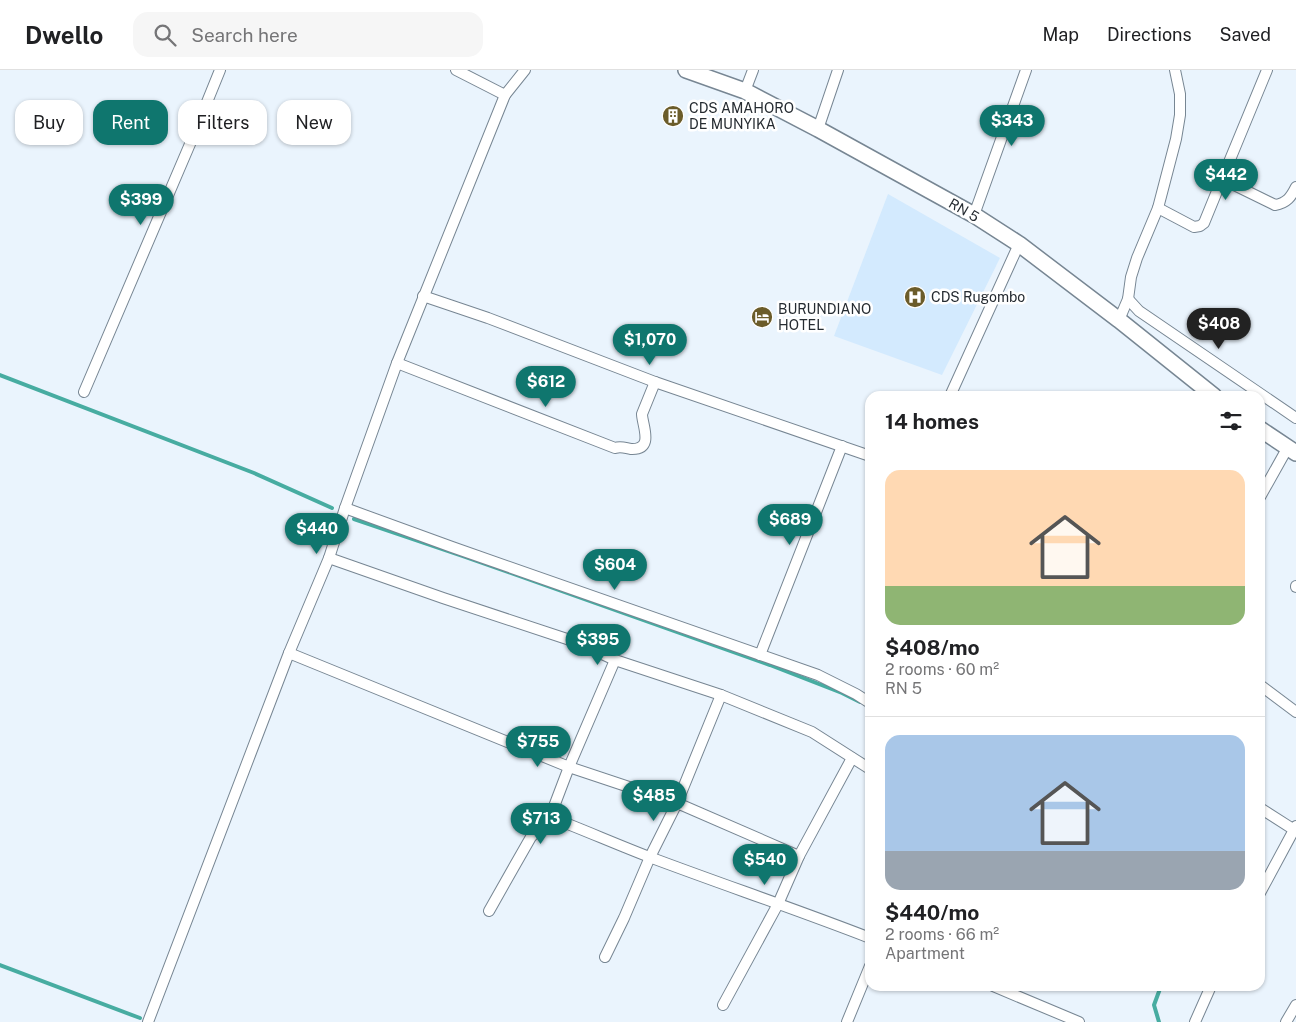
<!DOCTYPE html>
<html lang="en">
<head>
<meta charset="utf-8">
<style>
  :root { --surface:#fff; --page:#f6f6f6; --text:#202124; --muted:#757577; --line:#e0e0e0; --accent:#0f766e }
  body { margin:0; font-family:"Public Sans",sans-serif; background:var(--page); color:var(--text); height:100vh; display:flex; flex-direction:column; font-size:19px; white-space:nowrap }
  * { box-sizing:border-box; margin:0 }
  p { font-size:16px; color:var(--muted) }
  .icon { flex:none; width:28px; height:28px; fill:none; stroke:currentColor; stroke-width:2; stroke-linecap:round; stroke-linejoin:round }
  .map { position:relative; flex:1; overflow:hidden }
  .panel { position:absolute; left:865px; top:321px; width:400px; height:600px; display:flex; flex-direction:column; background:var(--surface); border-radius:15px; box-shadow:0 1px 4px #0004 }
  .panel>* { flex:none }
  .top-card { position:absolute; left:15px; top:30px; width:475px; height:45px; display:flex; gap:10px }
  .price { position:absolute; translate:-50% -42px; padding:0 11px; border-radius:18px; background:var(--accent); color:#fff; font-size:16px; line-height:32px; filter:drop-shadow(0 1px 2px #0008) }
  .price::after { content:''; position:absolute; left:50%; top:30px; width:15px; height:11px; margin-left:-8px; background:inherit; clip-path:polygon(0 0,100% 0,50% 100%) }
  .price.current { background:#222; color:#fff }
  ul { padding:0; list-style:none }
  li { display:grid; align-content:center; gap:10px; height:265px; padding:0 20px }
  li+li { border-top:1px solid var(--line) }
  li span { display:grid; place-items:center; height:155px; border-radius:15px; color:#555 }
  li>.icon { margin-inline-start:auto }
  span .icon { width:90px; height:90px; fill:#fffc; stroke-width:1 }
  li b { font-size:21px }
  h2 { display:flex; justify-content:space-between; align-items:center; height:60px; padding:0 20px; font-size:21px }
  .tag { padding:0 18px; border-radius:15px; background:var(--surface); box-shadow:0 1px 4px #0004; font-size:18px; line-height:45px }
  .tag.current { background:var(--accent); color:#fff }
  header { display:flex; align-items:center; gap:30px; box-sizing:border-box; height:70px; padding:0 25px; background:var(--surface); border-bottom:1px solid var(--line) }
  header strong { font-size:24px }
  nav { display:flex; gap:28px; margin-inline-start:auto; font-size:18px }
  .search { width:350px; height:45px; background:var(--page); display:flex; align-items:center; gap:12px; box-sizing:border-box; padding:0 18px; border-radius:15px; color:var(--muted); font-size:19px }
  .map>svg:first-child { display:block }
  .built { fill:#d3eafe }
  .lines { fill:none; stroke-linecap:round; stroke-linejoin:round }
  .stream { stroke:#47aca1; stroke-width:4 }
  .minor-casing { stroke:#778693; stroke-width:12 }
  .primary-casing { stroke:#778693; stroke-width:18 }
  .minor { stroke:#fff; stroke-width:10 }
  .primary { stroke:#fff; stroke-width:15 }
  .labels { text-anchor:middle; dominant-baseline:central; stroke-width:5; stroke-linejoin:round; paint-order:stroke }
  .poi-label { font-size:14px; fill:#252b31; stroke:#fff; text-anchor:start }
  .street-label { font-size:14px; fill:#252b31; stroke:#fff }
</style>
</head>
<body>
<header>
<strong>Dwello</strong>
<div class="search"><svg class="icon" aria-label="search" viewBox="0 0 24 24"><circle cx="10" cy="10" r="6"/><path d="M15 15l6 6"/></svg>Search here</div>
<nav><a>Map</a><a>Directions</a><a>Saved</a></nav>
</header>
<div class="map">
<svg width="1296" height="952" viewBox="0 0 1296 952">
  <rect width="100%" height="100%" fill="#eaf4fd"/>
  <path class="built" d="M888,124L1000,188L942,305L834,266Z"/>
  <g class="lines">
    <g class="stream">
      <path d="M0,305L254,403L332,438"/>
      <path d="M354,449L463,486L770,595L842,623L860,632"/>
      <path d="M0,895L140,948"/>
      <path d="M1159,952L1154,935L1161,916"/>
    </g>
    <g class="minor-casing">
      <g id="minor">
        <path d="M456,0L505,25"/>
        <path d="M745,21L753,0"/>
        <path d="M818,59L838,0"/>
        <path d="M1222,109L1267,0"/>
        <path d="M1158,138L1194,157L1200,156L1204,153L1222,109L1275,135C1287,133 1291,127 1296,117"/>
        <path d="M974,145L1026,0"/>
        <path d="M423,226L488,248L655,312L870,386"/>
        <path d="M1128,229L1139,241L1296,348"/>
        <path d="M1119,250L1128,229L1131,207L1137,188L1158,138L1176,69L1180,45V24L1175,0"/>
        <path d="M397,293L615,378C621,376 625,378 631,379C655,380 642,355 642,344L655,312"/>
        <path d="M84,322L190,74L220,0"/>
        <path d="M950,326L1019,174"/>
        <path d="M1260,427L1288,377"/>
        <path d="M345,438L452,477L818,605L856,624L870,633"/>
        <path d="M329,488L443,528L576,572L615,590L721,625L812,662L870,699"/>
        <path d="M1296,517V516"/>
        <path d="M289,583L569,697L677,733L799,786"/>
        <path d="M760,585L842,376"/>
        <path d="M1260,615L1296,642"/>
        <path d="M1260,738L1296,761"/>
        <path d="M550,747C584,760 618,775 652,788C724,815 798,840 870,868"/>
        <path d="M1260,823L1296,756"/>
        <path d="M489,841L515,795L531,767L550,747L569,697L615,590"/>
        <path d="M605,887L624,848L650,787L677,733L721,625"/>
        <path d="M993,916L1079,952"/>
        <path d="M723,935L778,834L799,786L852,688"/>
        <path d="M148,952L289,583L329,488L345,438L397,293L505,25L525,0"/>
        <path d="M847,952L870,896"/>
        <path d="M1195,952L1211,916"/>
        <path d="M1286,952L1296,935"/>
      </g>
    </g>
    <g class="primary-casing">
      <g id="primary">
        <path d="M686,0L745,21L818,59L974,145L1019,174L1119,250L1214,326"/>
        <path d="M1260,359L1296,383"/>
      </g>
    </g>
    <use href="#minor" class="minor"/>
    <use href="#primary" class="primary"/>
  </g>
  <defs>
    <g id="building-disc" transform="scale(1.125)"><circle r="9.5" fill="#6b5c2a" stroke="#fff"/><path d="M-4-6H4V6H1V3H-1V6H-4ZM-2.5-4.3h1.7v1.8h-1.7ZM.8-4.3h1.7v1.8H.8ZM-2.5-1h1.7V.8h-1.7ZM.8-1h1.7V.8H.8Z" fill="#fff"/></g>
    <g id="hospital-disc" transform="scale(1.125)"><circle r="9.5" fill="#6b5c2a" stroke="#fff"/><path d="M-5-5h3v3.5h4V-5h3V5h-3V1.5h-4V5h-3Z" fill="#fff"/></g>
    <g id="hotel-disc" transform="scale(1.125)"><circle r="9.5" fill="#6b5c2a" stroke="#fff"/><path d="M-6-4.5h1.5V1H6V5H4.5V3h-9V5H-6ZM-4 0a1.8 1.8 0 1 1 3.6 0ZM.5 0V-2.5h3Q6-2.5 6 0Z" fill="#fff"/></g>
  </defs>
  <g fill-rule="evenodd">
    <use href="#building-disc" x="673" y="46"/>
    <use href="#hospital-disc" x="915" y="227"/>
    <use href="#hotel-disc" x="762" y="247"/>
  </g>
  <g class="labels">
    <g class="poi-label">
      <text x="689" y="38">CDS AMAHORO<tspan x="689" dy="16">DE MUNYIKA</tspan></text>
      <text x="931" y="227">CDS Rugombo</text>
      <text x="778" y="239">BURUNDIANO<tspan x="778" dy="16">HOTEL</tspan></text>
    </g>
    <g class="street-label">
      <text transform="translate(964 140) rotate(30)">RN 5</text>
    </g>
  </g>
</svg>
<b class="price" style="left:1012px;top:77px">$343</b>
<b class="price" style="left:1226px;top:131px">$442</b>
<b class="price" style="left:141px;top:156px">$399</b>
<b class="price current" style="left:1219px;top:280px">$408</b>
<b class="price" style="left:650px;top:296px">$1,070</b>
<b class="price" style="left:546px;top:338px">$612</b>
<b class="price" style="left:790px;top:476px">$689</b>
<b class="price" style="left:317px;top:485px">$440</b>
<b class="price" style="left:615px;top:521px">$604</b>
<b class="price" style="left:598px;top:596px">$395</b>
<b class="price" style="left:538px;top:698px">$755</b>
<b class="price" style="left:654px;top:752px">$485</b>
<b class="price" style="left:541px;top:775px">$713</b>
<b class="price" style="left:765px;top:816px">$540</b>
<div class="top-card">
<a class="tag">Buy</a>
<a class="tag current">Rent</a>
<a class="tag">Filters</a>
<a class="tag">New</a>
</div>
<section class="panel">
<h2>14 homes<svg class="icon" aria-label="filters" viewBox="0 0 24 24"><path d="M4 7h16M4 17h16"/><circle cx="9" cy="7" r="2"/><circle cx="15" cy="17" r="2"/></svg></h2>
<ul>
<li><span style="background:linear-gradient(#ffd9b3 75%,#8fb573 0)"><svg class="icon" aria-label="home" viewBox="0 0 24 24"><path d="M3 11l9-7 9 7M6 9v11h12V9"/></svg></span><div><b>$408/mo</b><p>2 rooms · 60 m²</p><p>RN 5</p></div></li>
<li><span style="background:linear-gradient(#a9c7e8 75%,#9aa5b1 0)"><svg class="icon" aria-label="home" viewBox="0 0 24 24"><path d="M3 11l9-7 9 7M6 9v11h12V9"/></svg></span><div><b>$440/mo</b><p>2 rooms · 66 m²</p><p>Apartment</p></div></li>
</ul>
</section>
</div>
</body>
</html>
